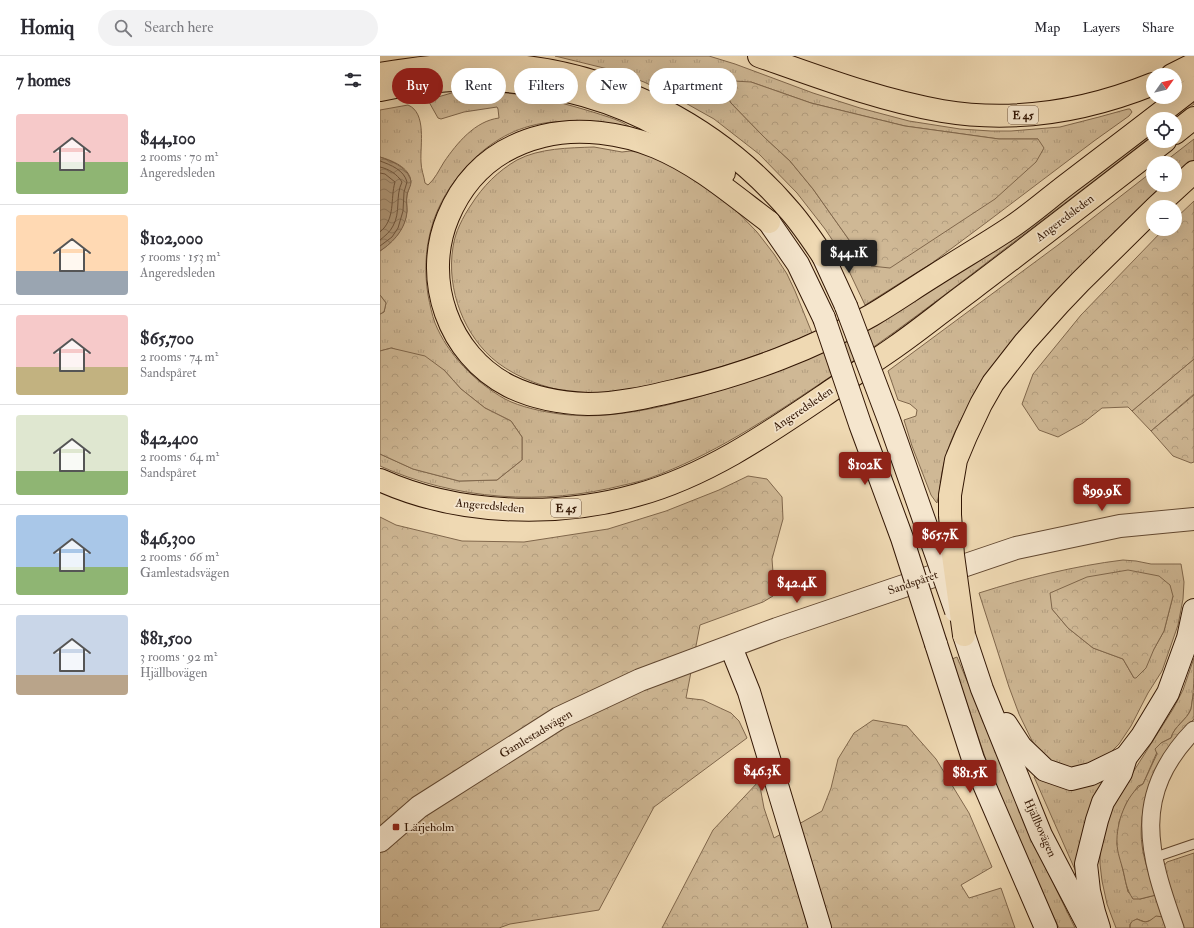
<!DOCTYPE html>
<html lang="en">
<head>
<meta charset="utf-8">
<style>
  :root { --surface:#fff; --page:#f2f2f3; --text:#2b2b33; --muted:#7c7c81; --line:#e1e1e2; --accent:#8f2418 }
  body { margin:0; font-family:"IM FELL Double Pica",serif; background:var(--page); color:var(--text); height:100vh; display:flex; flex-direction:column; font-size:15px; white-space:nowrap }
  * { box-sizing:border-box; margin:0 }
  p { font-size:13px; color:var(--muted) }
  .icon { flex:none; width:22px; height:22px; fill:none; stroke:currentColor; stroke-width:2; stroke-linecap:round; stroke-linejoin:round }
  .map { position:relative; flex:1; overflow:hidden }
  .side { display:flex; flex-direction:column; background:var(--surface); width:380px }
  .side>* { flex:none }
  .hud { position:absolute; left:12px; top:12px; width:380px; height:36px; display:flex; gap:8px }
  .needle { width:26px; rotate:56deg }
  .controls { position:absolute; left:766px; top:12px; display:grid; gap:8px }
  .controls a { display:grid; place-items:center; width:36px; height:36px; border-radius:50%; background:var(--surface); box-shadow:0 4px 16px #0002; font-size:20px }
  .price { position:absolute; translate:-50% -34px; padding:0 9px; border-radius:4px; background:var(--accent); color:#fff; font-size:13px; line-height:26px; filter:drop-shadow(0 1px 2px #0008) }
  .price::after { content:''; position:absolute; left:50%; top:24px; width:12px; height:9px; margin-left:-6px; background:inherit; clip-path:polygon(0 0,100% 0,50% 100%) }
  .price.current { background:#222; color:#fff }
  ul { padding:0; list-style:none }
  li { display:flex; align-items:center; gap:12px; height:100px; padding:0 16px }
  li+li { border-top:1px solid var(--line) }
  li span { display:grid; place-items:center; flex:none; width:112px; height:80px; border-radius:4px; color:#555 }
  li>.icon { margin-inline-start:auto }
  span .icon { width:48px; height:48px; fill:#fffc; stroke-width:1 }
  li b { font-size:17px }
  h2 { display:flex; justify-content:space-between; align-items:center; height:48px; padding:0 16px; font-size:17px }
  .chip { padding:0 14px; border-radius:18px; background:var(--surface); box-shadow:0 4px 16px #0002; font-size:14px; line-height:36px }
  .chip.current { background:var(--accent); color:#fff }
  header { display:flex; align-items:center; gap:24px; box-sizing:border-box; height:56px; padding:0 20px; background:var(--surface); border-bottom:1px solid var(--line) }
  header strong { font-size:19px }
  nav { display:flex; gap:22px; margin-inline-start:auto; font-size:14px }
  .search { width:280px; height:36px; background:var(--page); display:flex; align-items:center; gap:10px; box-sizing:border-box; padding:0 14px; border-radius:22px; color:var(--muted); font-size:15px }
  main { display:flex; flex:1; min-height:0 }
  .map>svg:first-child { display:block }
  .grass { fill:url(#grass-tufts); stroke:#80674c; fill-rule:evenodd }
  .forest { fill:url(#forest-crowns); stroke:#80674c }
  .water { fill:url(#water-waves); stroke:#7d634a }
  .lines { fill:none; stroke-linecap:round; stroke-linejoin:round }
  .shore { stroke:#70563e; stroke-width:1 }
  .service-casing { stroke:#614730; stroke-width:11 }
  .minor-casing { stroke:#614730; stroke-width:19 }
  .tertiary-casing { stroke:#614730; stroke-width:24 }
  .secondary-casing { stroke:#321604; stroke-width:24 }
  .trunk-casing { stroke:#321604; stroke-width:24 }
  .service { stroke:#f5e6ce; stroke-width:9 }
  .minor { stroke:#f5e6ce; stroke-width:17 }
  .tertiary { stroke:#f5e6ce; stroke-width:22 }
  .secondary { stroke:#f5e6ce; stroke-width:22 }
  .trunk { stroke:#efd9b3; stroke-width:22 }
  .secondary-bridge-casing { stroke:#321604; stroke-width:24; stroke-linecap:butt }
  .trunk-bridge-casing { stroke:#321604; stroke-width:24; stroke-linecap:butt }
  .secondary-bridge { stroke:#f5e6ce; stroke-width:22 }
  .trunk-bridge { stroke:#efd9b3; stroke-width:22 }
  .poi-dot { fill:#8f2418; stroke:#f5e6ce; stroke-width:1.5 }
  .labels { text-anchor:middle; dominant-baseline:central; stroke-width:3.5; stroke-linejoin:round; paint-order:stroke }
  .shield { fill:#f5e6ce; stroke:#6c5441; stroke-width:1 }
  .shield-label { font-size:11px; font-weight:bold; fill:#321604 }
  .street-label { font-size:12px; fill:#321604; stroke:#f5e6ce }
  .poi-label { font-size:12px; fill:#321604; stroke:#f5e6ce; text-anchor:start }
</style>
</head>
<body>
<header>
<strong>Homiq</strong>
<div class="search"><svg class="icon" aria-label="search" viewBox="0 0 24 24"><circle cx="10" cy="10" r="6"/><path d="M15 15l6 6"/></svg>Search here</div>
<nav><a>Map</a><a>Layers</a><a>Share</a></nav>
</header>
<main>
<section class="side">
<h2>7 homes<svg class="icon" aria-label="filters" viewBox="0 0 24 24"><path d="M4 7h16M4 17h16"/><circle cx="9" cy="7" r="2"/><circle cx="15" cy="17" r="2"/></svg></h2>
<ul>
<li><span style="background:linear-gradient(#f6c9c9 60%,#8fb573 0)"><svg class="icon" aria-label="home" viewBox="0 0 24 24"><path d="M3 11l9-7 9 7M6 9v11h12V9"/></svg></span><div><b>$44,100</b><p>2 rooms · 70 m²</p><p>Angeredsleden</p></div></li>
<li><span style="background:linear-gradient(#ffd9b3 70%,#9aa5b1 0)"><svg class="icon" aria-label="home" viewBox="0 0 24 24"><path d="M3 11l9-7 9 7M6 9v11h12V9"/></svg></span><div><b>$102,000</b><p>5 rooms · 153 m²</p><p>Angeredsleden</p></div></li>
<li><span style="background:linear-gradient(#f6c9c9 65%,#c2b280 0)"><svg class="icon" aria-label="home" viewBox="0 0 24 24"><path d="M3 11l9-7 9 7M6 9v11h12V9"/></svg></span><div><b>$65,700</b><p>2 rooms · 74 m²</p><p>Sandspåret</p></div></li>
<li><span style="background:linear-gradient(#dfe7d0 70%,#8fb573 0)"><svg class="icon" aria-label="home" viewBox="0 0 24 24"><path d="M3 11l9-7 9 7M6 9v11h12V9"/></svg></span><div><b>$42,400</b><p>2 rooms · 64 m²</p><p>Sandspåret</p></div></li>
<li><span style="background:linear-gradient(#a9c7e8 65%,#8fb573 0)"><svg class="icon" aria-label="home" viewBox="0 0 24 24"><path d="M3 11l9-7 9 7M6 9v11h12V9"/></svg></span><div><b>$46,300</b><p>2 rooms · 66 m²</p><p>Gamlestadsvägen</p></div></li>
<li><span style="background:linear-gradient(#c9d6e8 75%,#b9a48a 0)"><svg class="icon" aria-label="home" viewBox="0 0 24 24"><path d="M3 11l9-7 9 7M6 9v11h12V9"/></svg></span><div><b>$81,500</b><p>3 rooms · 92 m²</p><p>Hjällbovägen</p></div></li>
</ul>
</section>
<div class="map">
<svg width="814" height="872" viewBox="0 0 814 872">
  <defs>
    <pattern id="grass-tufts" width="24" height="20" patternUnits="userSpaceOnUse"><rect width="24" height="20" fill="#cfb895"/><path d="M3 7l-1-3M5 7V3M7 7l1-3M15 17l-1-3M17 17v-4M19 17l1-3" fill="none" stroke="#b29d7f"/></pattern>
    <pattern id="forest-crowns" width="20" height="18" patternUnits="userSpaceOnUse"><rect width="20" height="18" fill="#cfb895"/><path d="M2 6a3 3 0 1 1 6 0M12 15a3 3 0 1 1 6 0" fill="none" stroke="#b29d7f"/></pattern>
    <pattern id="water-waves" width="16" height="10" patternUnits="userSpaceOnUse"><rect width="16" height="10" fill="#af9778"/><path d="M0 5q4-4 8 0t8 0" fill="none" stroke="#8f7a60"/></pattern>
  </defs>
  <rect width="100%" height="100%" fill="#efd9b3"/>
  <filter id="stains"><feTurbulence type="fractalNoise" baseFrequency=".005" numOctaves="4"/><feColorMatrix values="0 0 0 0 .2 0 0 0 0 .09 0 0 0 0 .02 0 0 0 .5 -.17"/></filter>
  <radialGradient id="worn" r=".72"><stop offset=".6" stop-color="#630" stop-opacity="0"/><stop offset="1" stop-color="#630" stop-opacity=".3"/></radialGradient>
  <g class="grass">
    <path d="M175,0H329L355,8L433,37L480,52L529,65L580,73L611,75H631L680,71L719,61L748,53H750L752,56L749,60L714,85L607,166L552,207L485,249L459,194L445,173L417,137L379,98L334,63L293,40L264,26L232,14ZM371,26L431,47L525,70L619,83H658L491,210L472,188L433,133L410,105L384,81L351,47L345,34Z"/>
    <path d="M75,36C92,37 109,36 127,37C157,40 187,48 216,57C228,61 240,64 250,71V72C216,67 184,61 150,70C121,78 98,96 80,118C51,153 41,195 48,239C50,249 52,259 55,267C68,299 95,326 125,343C140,351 164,356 180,358C244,367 324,340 384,320L773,73V79C727,115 681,150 635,185C571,234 508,283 441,327C387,363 331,400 270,422C261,425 253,427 244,429C163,450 76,444 0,410V398L33,413L79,425L117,424L142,404V381L131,365L105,352L81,333L64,314L12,292L0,295V258L4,256L6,247L0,239V195C14,185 25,173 27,155C27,150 26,145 27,139C28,134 32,127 30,121C26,110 11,104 0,101V54L28,49C47,57 40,89 41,106C41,113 44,120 45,127L48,129C55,123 59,114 64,106C77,87 95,65 119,62L118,53L117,51L84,56L61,63L58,62L49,46L51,43Z"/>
    <path d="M814,41V48L794,63H786Z"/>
    <path d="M814,83V104L795,124V107H783Z"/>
    <path d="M214,91L242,96L250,95L260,96L290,108L346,144L377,176L394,198L407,218L415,235L432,277C381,300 326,317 271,329C245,334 217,340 190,336C165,332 138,322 118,307C84,281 66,233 73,191C75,176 83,161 91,149C103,130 118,115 137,104C160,92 188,92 214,91Z"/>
    <path d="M773,115V129H789L602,329C586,353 571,378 564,407C560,420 561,434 557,447L556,446L551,439L532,390L524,364L536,360L537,354L530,348L518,344L508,315L678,189Z"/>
    <path d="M814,303V338L771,375L752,355Z"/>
    <path d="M743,504L756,505L771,508H801L804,526L803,543L798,569L782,615L768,637L751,670L739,688L727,700L696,713L674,709L655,691L639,658L629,631L599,537C646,522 694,510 743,504ZM793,540L784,575L774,593L754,622L743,603L713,592L688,572L672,553Z"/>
    <path d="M577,601L661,802L695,872H679L653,819L611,719L572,603Z"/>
    <path d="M814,602C814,619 814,637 811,653C807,664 794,670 791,682L781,687L763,728L758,730L746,748L739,766L737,788L748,836L760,843L776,839L783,861L765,866L757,863L750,868V872H736L727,848L722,825L720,808V789L727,759L750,721L793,653L803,634Z"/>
    <path d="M655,720L725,723L696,816L655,723L654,721Z"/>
    <path d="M814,797V872H804L786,824L784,810L787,806Z"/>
  </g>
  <g class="forest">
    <path d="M354,25L371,26L431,47L525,70L619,83H658L664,92L656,106L615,143L510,212L491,210L472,188L433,133L410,105L384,81L351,47L344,34Z"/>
    <path d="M814,145V303L752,355L748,351L722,352L703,367L678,381L659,374L642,348L653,318L701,259L784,173H795V163Z"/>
    <path d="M0,239L6,247L4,256L0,258Z"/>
    <path d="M11,292L45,300L64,314L81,333L105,352L131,365L142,381V404L117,424L79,425L33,413L0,398V295Z"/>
    <path d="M814,339V406L811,407L793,400L771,375Z"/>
    <path d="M368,420L387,423L402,441L403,463L392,503L394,530L393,540L383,546L320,569L306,642L323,644L351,657L359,665L367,682L274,751L219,854L130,868L119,872H0V461L16,469L82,485L144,486L228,473L286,455L339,434Z"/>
    <path d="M748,514L779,520L790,529L793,540L784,575L774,593L766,612L756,622H754L743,603L713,592L688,572L672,553L670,537L707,521Z"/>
    <path d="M814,637V663C803,674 793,685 784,698C769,721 758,761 762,789C764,806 771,823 776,839L760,843H753C746,833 746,826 743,814C741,806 737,796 737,787C736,768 746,738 763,728L777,698L775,693L781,687L791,682C794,670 807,664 811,653C812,648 812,642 814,637Z"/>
    <path d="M493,664L527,670L556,703L589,757L612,811L581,829L589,842L621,832L635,872H282L333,774L379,725L384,752L394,782L442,755L451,732L458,703L474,677Z"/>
    <path d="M776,860L783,861L787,872H750C750,866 752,865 757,863C767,868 768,866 776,860Z"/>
  </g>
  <path class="water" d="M0,101C11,105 25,110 30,122C33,128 28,133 27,139C26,144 27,150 27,155C26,172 14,186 0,195Z"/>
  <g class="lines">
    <g class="shore">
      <path d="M0,105C11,109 24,114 27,126L24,136L23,155L18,172L12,181L0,190"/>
      <path d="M0,111C9,113 17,118 22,126C15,140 21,156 13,170C10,176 5,180 0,184"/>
      <path d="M0,117L5,118L15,126C10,143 16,163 0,176"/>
    </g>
    <g class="service-casing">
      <path id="service" d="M773,802L814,788"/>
    </g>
    <g class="minor-casing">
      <path id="minor" d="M795,872C768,796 751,739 814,674"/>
    </g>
    <g class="tertiary-casing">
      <path id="tertiary" d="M0,785L39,751L179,662L260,624L397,573L636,492L740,470L814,463"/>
    </g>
    <g class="secondary-casing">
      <g id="secondary">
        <path d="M389,166L418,208L444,262"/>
        <path d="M443,200L466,250"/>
        <path d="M584,579L602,633L661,779L709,871"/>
        <path d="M556,588L593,703L666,872"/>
        <path d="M351,591L369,636L440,872"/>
        <path d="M626,668L641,691L665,714L691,723L711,718L746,701"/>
        <path d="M719,872L714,856L709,835L706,808L717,764L723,746L741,717L746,701L762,680L788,637L808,582L814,554"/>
      </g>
    </g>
    <g class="trunk-casing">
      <g id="trunk">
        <path d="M379,0C439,21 499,44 562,55C634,67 706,55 773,28"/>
        <path d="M0,18C41,11 84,6 126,9C236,17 340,72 411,156C423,170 433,185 443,200"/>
        <path d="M792,19L814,8"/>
        <path d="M0,34C107,9 227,29 316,93C326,100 335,109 344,117"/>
        <path d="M795,77L814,62"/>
        <path d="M776,151L814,116"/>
        <path d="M389,166C353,139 319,109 276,91C242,77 199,71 163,80C118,91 86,118 68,161C42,223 68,299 129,330C153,342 181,347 208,348C240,348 272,340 302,333C366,318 435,292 492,259C514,246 534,232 555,219C580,203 606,188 630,172C651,158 670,141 690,126C731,95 773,63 814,31"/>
        <path d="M0,424C77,459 176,462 257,439C330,419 393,374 455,332C475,318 495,305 515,291C541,273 565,253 591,234C656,185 720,135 785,85"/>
        <path d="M570,459V439L576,404L586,380L601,348L613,327L645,286L679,248L700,226L773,154"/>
      </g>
    </g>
    <use href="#service" class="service"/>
    <use href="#minor" class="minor"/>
    <use href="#tertiary" class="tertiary"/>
    <use href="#secondary" class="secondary"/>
    <use href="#trunk" class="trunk"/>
    <g class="secondary-bridge-casing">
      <g id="secondary-bridge">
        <path d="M466,250L509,364L576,555"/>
        <path d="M444,262L480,368L522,482L556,588"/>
      </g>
    </g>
    <g class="trunk-bridge-casing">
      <path id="trunk-bridge" d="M570,459L573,499L584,579"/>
    </g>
    <use href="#secondary-bridge" class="secondary-bridge"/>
    <use href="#trunk-bridge" class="trunk-bridge"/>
  </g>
  <rect class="poi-dot" x="12" y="767" width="8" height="8" rx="2"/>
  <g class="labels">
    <g class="shield">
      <rect x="628" y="50" width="30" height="18" rx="3"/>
      <rect x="171" y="443" width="30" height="18" rx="3"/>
    </g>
    <g class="shield-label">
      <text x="643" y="59">E 45</text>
      <text x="186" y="452">E 45</text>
    </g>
    <g class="street-label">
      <text transform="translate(685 162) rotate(-37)">Angeredsleden</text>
      <text transform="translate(423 353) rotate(-34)">Angeredsleden</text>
      <text transform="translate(110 450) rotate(5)">Angeredsleden</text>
      <text transform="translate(533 527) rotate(-19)">Sandspåret</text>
      <text transform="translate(156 678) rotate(-31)">Gamlestadsvägen</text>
      <text transform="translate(660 772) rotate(66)">Hjällbovägen</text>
    </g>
    <g class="poi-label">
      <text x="24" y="771">Lärjeholm</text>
    </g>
  </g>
  <rect width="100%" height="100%" filter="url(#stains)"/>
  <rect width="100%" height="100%" fill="url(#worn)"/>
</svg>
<div class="controls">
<a><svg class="needle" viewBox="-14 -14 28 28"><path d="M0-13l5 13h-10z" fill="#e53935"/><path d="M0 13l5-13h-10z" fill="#7c7c81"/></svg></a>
<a><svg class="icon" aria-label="locate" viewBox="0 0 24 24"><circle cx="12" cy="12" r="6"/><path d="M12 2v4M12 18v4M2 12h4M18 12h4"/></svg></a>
<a>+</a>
<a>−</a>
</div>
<b class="price current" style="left:469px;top:218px">$44.1K</b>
<b class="price" style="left:485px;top:430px">$102K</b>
<b class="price" style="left:722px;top:456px">$99.9K</b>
<b class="price" style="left:560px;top:500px">$65.7K</b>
<b class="price" style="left:417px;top:548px">$42.4K</b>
<b class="price" style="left:382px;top:736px">$46.3K</b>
<b class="price" style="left:590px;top:738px">$81.5K</b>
<div class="hud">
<a class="chip current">Buy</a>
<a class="chip">Rent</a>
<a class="chip">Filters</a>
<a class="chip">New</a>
<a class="chip">Apartment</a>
</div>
</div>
</main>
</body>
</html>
